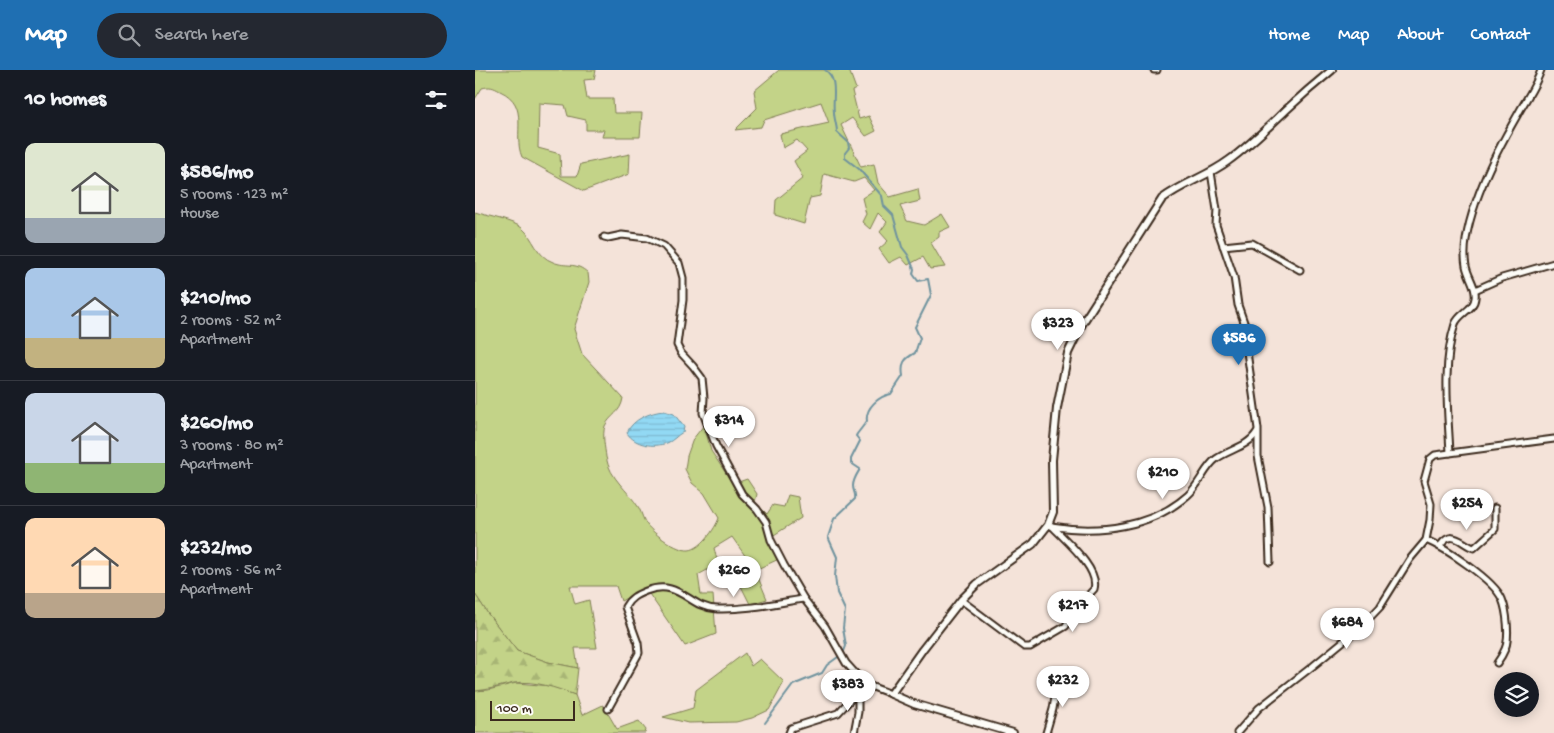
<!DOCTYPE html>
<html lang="en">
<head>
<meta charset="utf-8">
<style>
  :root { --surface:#171b24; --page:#242831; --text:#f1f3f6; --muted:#9ea1a6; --line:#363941; --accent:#1f6fb2 }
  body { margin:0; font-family:"Gochi Hand",sans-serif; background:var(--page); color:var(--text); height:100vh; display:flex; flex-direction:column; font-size:19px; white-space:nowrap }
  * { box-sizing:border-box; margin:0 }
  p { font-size:16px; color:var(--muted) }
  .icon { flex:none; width:28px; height:28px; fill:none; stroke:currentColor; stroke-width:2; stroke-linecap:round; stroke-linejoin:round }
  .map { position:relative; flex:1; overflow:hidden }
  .panel { display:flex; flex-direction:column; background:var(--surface); width:475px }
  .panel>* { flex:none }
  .controls { position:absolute; left:1019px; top:602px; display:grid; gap:10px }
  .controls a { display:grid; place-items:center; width:45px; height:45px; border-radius:50%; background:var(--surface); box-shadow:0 2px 12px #0003; font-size:25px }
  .scale { position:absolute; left:15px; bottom:12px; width:85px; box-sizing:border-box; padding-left:5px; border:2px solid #3b2a1e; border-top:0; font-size:14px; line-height:18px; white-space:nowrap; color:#3b2a1e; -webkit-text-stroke:4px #fdfcf7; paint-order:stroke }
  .price { position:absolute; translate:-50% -42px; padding:0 11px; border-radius:18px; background:#fff; color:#222; font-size:16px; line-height:32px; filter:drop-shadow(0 1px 2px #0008) }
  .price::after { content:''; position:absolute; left:50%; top:30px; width:15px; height:11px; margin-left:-8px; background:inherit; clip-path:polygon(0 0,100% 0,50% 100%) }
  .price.current { background:var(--accent); color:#fff }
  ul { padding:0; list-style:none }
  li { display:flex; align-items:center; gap:15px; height:125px; padding:0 25px }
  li+li { border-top:1px solid var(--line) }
  li span { display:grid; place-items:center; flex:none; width:140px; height:100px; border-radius:10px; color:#555 }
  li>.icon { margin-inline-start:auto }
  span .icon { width:60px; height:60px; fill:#fffc; stroke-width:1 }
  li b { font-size:21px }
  h2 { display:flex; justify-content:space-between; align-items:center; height:60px; padding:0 25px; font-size:21px }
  header { display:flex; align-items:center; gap:30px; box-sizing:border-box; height:70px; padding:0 25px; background:var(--accent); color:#fff }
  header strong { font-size:24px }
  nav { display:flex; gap:28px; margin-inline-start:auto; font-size:18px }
  .search { width:350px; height:45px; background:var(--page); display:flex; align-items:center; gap:12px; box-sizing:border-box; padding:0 18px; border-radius:28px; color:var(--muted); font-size:19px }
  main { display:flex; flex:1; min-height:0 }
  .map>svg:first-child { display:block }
  .grass { fill:#c3d388; stroke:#7f7e53 }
  .forest { fill:url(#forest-firs); stroke:#7f7e53 }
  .water { fill:url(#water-rules); stroke:#6f939e }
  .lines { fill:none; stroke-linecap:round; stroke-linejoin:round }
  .stream { stroke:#6f939e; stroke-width:2 }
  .minor-casing { stroke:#3b2a1e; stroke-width:9 }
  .tertiary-casing { stroke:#3b2a1e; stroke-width:10 }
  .minor { stroke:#fdfcf7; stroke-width:5 }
  .tertiary { stroke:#fdfcf7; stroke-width:6 }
</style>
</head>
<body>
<header>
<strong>Map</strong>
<div class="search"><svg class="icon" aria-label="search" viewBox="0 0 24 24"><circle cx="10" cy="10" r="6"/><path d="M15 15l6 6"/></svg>Search here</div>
<nav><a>Home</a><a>Map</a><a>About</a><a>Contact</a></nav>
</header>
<main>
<section class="panel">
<h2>10 homes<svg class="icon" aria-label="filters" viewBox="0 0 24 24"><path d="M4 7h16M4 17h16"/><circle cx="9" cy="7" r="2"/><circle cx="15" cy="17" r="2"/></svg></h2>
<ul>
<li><span style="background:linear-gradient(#dfe7d0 75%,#9aa5b1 0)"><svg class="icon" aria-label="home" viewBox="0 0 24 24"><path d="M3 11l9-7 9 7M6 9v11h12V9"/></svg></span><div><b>$586/mo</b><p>5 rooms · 123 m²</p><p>House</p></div></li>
<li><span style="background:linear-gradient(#a9c7e8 70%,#c2b280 0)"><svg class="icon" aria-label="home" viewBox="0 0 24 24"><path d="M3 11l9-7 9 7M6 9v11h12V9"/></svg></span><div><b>$210/mo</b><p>2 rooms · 52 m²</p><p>Apartment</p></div></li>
<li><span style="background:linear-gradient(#c9d6e8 70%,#8fb573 0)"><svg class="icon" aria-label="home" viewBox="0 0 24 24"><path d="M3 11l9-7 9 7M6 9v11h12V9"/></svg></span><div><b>$260/mo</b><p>3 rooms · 80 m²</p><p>Apartment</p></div></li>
<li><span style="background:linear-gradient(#ffd9b3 75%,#b9a48a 0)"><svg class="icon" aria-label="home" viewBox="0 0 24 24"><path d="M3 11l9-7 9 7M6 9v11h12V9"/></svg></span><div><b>$232/mo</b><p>2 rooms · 56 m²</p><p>Apartment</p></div></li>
</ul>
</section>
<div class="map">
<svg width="1079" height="663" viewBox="0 0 1079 663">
  <defs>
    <pattern id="forest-firs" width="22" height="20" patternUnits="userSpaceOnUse" patternTransform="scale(1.25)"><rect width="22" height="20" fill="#c3d388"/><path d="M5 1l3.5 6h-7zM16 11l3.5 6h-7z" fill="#a8b575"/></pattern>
    <pattern id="water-rules" width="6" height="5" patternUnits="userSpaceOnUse" patternTransform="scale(1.25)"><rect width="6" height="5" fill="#92d9f4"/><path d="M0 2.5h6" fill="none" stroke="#7fbad1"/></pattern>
  </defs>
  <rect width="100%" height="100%" fill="#f4e3d9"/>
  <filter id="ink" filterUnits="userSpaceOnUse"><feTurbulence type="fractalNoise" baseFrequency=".02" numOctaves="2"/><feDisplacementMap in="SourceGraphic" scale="10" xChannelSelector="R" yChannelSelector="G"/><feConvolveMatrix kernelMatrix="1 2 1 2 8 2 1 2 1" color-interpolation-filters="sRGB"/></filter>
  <g filter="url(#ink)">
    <g class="grass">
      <path d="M0,0H121L119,9L109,10L112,29H138L139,43H167L165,67H127L129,60H111V50L93,46L90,35L64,33L63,78L85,84L86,106H102L106,94L155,84L154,104L109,121L47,87C37,64 56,35 25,21C18,17 15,16 7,18L0,29Z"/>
      <path d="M304,0H374L381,19L377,21L384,49L394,46L401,61L391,66L377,48L366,55L386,97L399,94L403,113L415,127L443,119L445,131L425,136L432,151L449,155L467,144L475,157L464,162V167L456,173L470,197L455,199L448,187L433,195L426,187L414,193L404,179L413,171L405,162L412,152L403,143L395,159L387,152L391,144L387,128L399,120L389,108L379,112L349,104L345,126L335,128L329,154L300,145L301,130L328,108L319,91L332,81L322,70L308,78L305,64L354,53L346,32L289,50L286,57L260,60L282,38L279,21Z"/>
      <path d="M0,142C12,146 39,151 47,158C59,168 61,186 78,192C92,198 100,191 113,203L114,212L99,259L107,284L148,328C146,343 135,345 130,356C127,365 130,378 131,387C135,409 153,420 164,438C167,444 168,450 172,455C179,464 202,481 214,480C226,479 240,459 244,448L229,423L217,413L210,399L212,386L218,369L229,355L236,381L258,414L272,409L282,424L280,432L292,444L298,435L309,437L313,425L323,427L326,448L294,468L306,488L280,500L292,529L275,534L263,510L251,514L248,503L271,487L257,467L239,478L243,494L223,505L226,525H238L241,564L210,576L170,518L146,531L141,516H95L100,534L114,530L122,578H100L103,598L73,592L42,581L13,544L0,524Z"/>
      <path d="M270,583L276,596L285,589L309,612L294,640L277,648L261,652L213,653L188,647L218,638L221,620Z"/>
      <path d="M41,613L77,616L100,625L107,645L128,635L142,659L164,651L171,660L170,663H0V621L13,620Z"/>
    </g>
    <path class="forest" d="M0,524L13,544L42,581L73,592L103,598L100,625C82,618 58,610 39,613C25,616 14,620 0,621Z"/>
    <path class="water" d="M189,341L199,344L209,357L208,362C202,365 198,371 192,373C178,378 160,375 152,363C157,349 176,342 189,341Z"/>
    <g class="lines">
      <g class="stream">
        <path d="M350,0C364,9 357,28 359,42C359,49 362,55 362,62L373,72L374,78L370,83V88L384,99L407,126L409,136L418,145L427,177L433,185L439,199L438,204L443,211L453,209L456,225L440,257L445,268L440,283C429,289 426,293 428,306L416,324C404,326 390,338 392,351L382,364L381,366L385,371L376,389V393L385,399C382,404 378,410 378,416C378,421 381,423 380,429L359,449L353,467L362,487L360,506L362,523L370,540L368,558L371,576L368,584"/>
        <path d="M290,653L318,615L347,603L352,595L363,587"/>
      </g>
      <g class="minor-casing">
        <g id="minor">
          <path d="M679,0H682"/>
          <path d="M736,102L742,140L741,155L759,207L763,235L772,261V282L783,359V386L793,437L795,492"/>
          <path d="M129,167L133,168L147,165L172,168L189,176L204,193L208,208V230L202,275L206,283L218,296L227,308L229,328L228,343L241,376L267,424L282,439L291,452L296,470L309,495L329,529L350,556L371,593L390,614L416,624"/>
          <path d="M748,176L777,173L825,200"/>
          <path d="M1000,220L1027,208L1079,193"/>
          <path d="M975,383C973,341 967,295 980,254C984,243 999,240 1000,228C1002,217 993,207 991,196C986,171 999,135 1009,111C1018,88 1031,65 1043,44C1051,29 1061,16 1066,0"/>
          <path d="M576,456C623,464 676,458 713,425C724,415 731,396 741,389C755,379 773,377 782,362"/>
          <path d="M951,470C970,478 1019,510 1027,529C1032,541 1035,568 1030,579C1028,584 1025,589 1022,593"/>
          <path d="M965,476C978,458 986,474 999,478L1020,459V438"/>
          <path d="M486,530L549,577H555L591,556L595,545L619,519C625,499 590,470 577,456"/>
          <path d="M133,639L164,583L163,573L150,537C155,528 161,525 171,521C205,508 213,538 242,539C271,540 301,533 329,529"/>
          <path d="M314,663L316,658L363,643L390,614"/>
          <path d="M379,663L383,642V623"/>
          <path d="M571,663L578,639L583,608"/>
          <path d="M762,663L784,638L838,596L888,555L905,537L935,489L951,470L955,450L956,434L949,411L955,389L960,385L1079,369"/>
        </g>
      </g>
      <g class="tertiary-casing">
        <path id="tertiary" d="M538,663L439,634L416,624L447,580L486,530L502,514L558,474L573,455L578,442L577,390L582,338L593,283L607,254L687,129C708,113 733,106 753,91C774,76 792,58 811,40C826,26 841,13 857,0"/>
      </g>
      <use href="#minor" class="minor"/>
      <use href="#tertiary" class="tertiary"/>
    </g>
  </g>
</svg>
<div class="controls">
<a><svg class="icon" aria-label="layers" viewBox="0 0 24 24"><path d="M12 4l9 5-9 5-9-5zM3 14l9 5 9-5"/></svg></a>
</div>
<div class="scale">100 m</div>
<b class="price" style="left:583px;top:281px">$323</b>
<b class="price current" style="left:764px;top:296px">$586</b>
<b class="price" style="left:254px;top:378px">$314</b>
<b class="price" style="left:688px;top:430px">$210</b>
<b class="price" style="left:992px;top:461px">$254</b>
<b class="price" style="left:259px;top:528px">$260</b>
<b class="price" style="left:598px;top:563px">$217</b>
<b class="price" style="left:872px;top:580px">$684</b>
<b class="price" style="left:588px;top:638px">$232</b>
<b class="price" style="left:373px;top:642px">$383</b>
</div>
</main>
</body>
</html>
